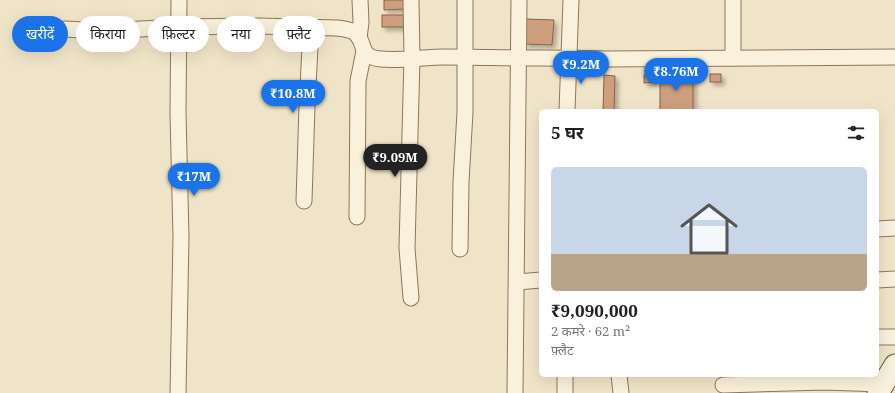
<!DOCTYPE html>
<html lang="hi">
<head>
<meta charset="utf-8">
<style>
  :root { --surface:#fff; --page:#f6f6f6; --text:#202124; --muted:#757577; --accent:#1a73e8 }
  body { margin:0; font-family:"Noto Serif","Noto Sans Devanagari",serif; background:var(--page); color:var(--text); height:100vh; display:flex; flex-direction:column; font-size:15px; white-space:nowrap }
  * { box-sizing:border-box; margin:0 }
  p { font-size:13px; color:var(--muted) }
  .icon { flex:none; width:22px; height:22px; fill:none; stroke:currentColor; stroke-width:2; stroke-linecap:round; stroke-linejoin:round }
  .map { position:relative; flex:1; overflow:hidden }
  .details { position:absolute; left:539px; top:109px; width:340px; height:268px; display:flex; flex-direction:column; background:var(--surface); border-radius:6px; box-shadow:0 4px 16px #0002 }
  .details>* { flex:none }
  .guide { position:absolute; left:12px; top:16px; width:380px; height:36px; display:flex; gap:8px }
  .price { position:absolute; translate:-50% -34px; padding:0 9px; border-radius:14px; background:var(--accent); color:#fff; font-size:13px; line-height:26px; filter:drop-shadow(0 1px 2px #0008) }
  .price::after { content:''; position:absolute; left:50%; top:24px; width:12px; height:9px; margin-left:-6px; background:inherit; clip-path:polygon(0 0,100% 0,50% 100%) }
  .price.current { background:#222; color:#fff }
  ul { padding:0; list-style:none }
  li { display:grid; align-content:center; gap:8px; height:212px; padding:0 12px }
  li span { display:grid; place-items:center; height:124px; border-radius:6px; color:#555 }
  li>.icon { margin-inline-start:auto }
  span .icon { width:72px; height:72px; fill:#fffc; stroke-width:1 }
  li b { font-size:17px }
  h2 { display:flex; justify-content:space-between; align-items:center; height:48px; padding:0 12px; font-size:17px }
  .tag { padding:0 14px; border-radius:18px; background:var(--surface); box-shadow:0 4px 16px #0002; font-size:14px; line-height:36px }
  .tag.current { background:var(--accent); color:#fff }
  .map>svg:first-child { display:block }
  .building { fill:#cf9f7d; stroke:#8d5f41; filter:url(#shadow) }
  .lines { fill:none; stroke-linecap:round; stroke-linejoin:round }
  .street-casing { stroke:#8d765c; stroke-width:17 }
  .secondary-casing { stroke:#6f573f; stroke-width:23 }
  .street { stroke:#faf1dc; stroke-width:15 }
  .secondary { stroke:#faf1dc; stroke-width:21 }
</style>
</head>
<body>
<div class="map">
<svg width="895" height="393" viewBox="0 0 895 393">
  <defs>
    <filter id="shadow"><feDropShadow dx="3.5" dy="3.5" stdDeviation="2" flood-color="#0004"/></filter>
  </defs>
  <rect width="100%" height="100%" fill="#f0e4c8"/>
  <g class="building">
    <path d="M384,0H404V9L384,10Z"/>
    <rect x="382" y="15" width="23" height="12"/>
    <path d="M526,19L554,20L552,45L524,44Z"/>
    <path d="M654,74V82L644,83V75Z"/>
    <rect x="660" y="74" width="33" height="37"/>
    <rect x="710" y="74" width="11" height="8"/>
    <path d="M604,75L615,76L614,111H603Z"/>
  </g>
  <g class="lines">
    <g class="street-casing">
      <g id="street">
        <path d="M733,0V58"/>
        <path d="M65,29L103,31L179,27L258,26L337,28C343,29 350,29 355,33C367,42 357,57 381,59C400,61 425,57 445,57C476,57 508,58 540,58C561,58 582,58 604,59L895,57"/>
        <path d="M359,38L361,22L360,0"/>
        <path d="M567,111L571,0"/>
        <path d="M304,201L307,106L311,27"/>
        <path d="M357,217L358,81L364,51"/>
        <path d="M877,229L895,228"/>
        <path d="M460,249L461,182L465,112V0"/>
        <path d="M877,280L895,279"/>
        <path d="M517,282L541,280"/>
        <path d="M411,298L407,248L412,58L411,0"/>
        <path d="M877,337H895"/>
        <path d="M565,375V393"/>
        <path d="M619,375L621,393"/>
        <path d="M723,385L824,382L883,384"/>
        <path d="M178,393L181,237L178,113L179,0"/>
        <path d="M515,393L519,0"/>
      </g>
    </g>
    <g class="secondary-casing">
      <path id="secondary" d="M878,393L895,365"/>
    </g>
    <use href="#street" class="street"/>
    <use href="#secondary" class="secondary"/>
  </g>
</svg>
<b class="price" style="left:581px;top:85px">₹9.2M</b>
<b class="price" style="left:676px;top:92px">₹8.76M</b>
<b class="price" style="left:293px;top:114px">₹10.8M</b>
<b class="price current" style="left:395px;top:178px">₹9.09M</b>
<b class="price" style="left:194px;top:197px">₹17M</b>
<div class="guide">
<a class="tag current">खरीदें</a>
<a class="tag">किराया</a>
<a class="tag">फ़िल्टर</a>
<a class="tag">नया</a>
<a class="tag">फ़्लैट</a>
</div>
<section class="details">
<h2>5 घर<svg class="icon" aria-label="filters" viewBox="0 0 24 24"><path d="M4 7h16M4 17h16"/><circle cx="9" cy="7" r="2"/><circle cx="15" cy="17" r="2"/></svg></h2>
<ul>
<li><span style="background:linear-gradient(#c9d6e8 70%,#b9a48a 0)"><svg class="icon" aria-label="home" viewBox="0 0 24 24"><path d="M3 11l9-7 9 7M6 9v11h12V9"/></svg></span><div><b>₹9,090,000</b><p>2 कमरे · 62 m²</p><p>फ़्लैट</p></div></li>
</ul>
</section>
</div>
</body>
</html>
